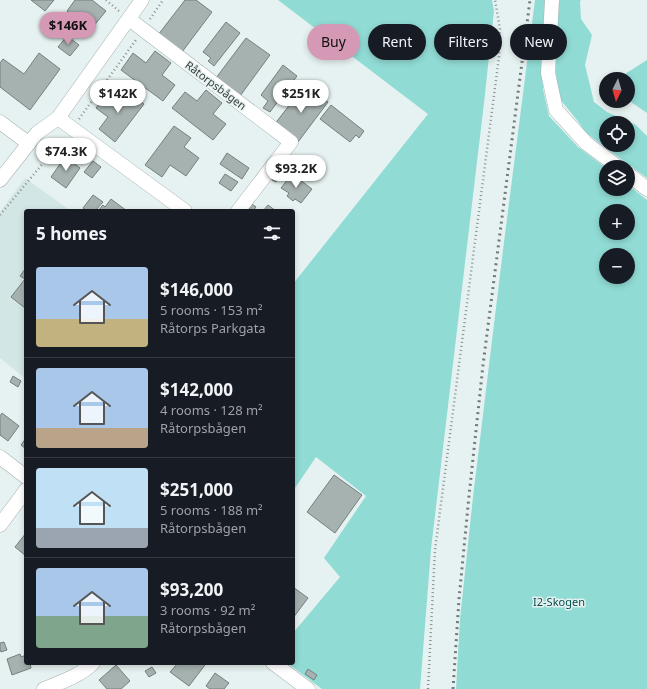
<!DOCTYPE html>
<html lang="en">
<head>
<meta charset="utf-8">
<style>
  :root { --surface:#171b24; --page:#20242c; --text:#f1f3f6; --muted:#9ea1a6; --line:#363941; --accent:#d699b5 }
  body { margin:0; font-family:"Noto Sans",sans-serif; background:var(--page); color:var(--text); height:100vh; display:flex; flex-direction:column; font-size:15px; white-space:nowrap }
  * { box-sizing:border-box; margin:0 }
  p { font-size:13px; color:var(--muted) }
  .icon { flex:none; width:22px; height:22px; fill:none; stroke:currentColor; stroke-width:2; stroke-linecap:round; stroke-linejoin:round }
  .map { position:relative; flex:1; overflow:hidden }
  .details { position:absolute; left:24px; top:209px; width:271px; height:456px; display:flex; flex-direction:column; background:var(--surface); border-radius:4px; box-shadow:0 2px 6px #0003 }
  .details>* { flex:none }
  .guide { position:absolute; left:307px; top:24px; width:280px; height:36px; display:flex; gap:8px }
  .needle { width:26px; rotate:185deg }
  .buttons { position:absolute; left:599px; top:72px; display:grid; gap:8px }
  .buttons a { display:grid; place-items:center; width:36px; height:36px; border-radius:50%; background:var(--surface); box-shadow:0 2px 6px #0003; font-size:20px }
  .price { position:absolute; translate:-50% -34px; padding:0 9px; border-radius:14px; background:#fff; color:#222; font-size:13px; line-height:26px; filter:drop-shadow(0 1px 2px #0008) }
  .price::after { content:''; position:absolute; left:50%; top:24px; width:12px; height:9px; margin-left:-6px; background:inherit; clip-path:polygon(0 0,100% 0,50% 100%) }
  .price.on { background:var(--accent); color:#111 }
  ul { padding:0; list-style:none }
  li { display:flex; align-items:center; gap:12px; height:100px; padding:0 12px }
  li+li { border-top:1px solid var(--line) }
  li span { display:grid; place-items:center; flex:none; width:112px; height:80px; border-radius:4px; color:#555 }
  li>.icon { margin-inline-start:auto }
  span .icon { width:48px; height:48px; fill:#fffc; stroke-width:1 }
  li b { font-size:17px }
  h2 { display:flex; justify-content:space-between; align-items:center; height:48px; padding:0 12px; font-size:17px }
  .pill { padding:0 14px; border-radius:18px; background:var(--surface); box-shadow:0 2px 6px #0003; font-size:14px; line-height:36px }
  .pill.on { background:var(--accent); color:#111 }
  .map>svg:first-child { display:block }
  .built { fill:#d2e7e5 }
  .green { fill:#91dbd5; fill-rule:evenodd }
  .building { fill:#a6b2b0; stroke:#757f7e }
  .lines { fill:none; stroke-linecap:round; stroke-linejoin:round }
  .minor-casing { stroke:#a6b1b0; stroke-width:15 }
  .path { stroke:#899190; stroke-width:2.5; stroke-dasharray:1 3; stroke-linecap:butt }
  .minor { stroke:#fff; stroke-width:14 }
  .rail { stroke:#727979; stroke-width:3; stroke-dasharray:2 4; stroke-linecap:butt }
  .labels { text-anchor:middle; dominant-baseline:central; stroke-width:3; stroke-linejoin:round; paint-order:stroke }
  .street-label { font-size:11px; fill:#383d3d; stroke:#e6f2f1 }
  .park-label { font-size:11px; fill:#024d4a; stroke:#e6f2f1 }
</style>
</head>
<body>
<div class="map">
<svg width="647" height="689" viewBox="0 0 647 689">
  <rect width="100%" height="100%" fill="#e6f2f1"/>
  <path class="built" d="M25,178L71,211H26V379L0,358V212Z"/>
  <g class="green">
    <path d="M278,0H492L494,11L484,103L431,549L420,689H322L287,663H293V633L340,577L324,558L366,496L316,457L293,491V284L428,114Z"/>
    <path d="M535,0H547L544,31L543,89L549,116L578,147L606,168V189H628V185L647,200V689H456L460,619L473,497L503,250ZM606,211H628V233H606ZM606,255H628V277H606Z"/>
    <path d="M560,0H581L580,2L581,19L592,35L585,65L594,102L607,112L636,125L647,136V178L586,133L577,120L559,98L553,50L557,4ZM606,123H628V145H606Z"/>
    <path d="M647,60V113L628,100V79H617Z"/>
  </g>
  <g class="building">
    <path d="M31,0H54L45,11Z"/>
    <path d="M75,0H92L106,11L92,28L85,23L80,29L71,22L75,17L67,11Z"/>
    <path d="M185,0H196L212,12L182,52L158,35Z"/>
    <path d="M226,22L240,33L214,66L208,61L211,58L203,52Z"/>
    <path d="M67,36L79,45L70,56L58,47Z"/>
    <path d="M246,38L270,55L240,96L216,78Z"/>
    <path d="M155,51L171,63L162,75L175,85L163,101L121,70L133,53L146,63Z"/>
    <path d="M39,53L60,69L30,110L0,87V63L3,59L24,74Z"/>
    <path d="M283,65L297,76L270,112L263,108L268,101L261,95Z"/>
    <path d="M305,85L328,102L298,142L274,125Z"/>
    <path d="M206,90L222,103L213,114L226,124L213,140L172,108L185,92L197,101Z"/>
    <path d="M109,91L121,100L128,92L144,104L115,142L99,129L108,117L96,108Z"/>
    <path d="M331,105L364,131L359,138L356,135L350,142L320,119Z"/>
    <path d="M174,126L191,138L184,147L199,158L186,176L170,165L162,177L145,165Z"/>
    <path d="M227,153L249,168L242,179L220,164Z"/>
    <path d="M65,157L80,168L66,188L51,177Z"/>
    <path d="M93,161L101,167L92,178L84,172Z"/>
    <path d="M225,174L238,182L231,191L219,183Z"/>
    <path d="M276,174L280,177L276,182L272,180Z"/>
    <path d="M292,174L312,189L301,203L295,199L293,201L287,196L289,193L281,188Z"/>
    <path d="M93,195L103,202L95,211H87L83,208Z"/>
    <path d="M111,199L127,211H98L103,205L105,207Z"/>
    <path d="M252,204L256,207L253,211H248Z"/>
    <path d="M268,205L276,211H263Z"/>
    <path d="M26,268V315L25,308L11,297L25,279L20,276Z"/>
    <path d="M13,376L21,381L18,387L10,382Z"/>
    <path d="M2,413L19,426L8,441L0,435V416Z"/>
    <path d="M26,438V449L21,445Z"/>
    <path d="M334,475L362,495L335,533L307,512Z"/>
    <path d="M26,533V556L15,547Z"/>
    <path d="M293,587L308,598L293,618Z"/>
    <path d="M4,642L7,650L1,652L0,649V643Z"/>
    <path d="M20,654L21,657L26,655V663H30L31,668L12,675L7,659Z"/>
    <path d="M178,663H183L185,664V663H202L205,665L189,686L170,672Z"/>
    <path d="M116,665L130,681L121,689H107L99,680Z"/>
    <path d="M152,667L156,673L149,677L145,671Z"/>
    <path d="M308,669L317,675L314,680L305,674Z"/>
    <path d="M215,673L229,683L224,689H210L206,686Z"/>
  </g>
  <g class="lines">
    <g class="minor-casing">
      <g id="minor">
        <path d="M552,0L548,73L556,110L586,143L618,167"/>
        <path d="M129,19L291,142L238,211"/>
        <path d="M58,118L185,211"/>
        <path d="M0,122L28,143"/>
        <path d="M628,174L647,189"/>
        <path d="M0,180L37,133L58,118L142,0"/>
        <path d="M0,457L26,477"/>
        <path d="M0,525L26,490"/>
        <path d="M273,663L308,689"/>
        <path d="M44,689C61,682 80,676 93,663"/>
      </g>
    </g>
    <g class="path">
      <path d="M106,0L119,11"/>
      <path d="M150,19L163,0"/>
      <path d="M79,119L136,40"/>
      <path d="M0,215L64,138"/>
      <path d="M428,689L435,550L499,57L500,29L495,0"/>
    </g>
    <use href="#minor" class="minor"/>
    <path class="rail" d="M453,689L459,599L469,496L483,365L530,0"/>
  </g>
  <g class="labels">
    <g class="street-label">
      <text transform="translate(216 85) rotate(37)">Råtorpsbågen</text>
    </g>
    <g class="park-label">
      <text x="559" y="601">I2-Skogen</text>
    </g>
  </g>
</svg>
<div class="buttons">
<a><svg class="needle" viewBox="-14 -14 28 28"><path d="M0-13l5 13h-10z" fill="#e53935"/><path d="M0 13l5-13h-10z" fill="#9ea1a6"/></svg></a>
<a><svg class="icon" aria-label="locate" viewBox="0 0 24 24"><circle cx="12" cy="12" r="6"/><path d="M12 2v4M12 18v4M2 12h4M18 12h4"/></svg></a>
<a><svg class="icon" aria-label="layers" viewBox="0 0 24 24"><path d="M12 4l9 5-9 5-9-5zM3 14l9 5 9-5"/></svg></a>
<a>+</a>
<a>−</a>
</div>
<b class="price on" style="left:68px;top:46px">$146K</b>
<b class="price" style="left:118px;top:114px">$142K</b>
<b class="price" style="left:301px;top:114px">$251K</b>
<b class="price" style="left:66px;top:172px">$74.3K</b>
<b class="price" style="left:296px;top:189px">$93.2K</b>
<div class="guide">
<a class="pill on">Buy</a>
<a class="pill">Rent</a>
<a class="pill">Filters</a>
<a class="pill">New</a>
</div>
<section class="details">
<h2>5 homes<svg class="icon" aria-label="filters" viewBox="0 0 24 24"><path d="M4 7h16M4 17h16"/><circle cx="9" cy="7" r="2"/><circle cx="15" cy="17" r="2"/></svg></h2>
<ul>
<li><span style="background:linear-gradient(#a9c7e8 65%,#c2b280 0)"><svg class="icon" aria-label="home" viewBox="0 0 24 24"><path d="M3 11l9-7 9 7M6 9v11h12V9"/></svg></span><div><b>$146,000</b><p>5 rooms · 153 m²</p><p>Råtorps Parkgata</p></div></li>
<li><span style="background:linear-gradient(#a9c7e8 75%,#b9a48a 0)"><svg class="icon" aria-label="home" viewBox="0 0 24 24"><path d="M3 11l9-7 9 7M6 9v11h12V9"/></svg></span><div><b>$142,000</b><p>4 rooms · 128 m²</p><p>Råtorpsbågen</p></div></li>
<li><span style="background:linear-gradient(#bfe0f5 75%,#9aa5b1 0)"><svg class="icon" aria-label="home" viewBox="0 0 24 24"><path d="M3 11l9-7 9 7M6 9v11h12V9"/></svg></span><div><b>$251,000</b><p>5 rooms · 188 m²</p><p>Råtorpsbågen</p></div></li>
<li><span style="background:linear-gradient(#a9c7e8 60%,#7fa58c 0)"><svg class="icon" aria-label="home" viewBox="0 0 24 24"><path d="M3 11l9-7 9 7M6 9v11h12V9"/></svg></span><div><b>$93,200</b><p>3 rooms · 92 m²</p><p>Råtorpsbågen</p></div></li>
</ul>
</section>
</div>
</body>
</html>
